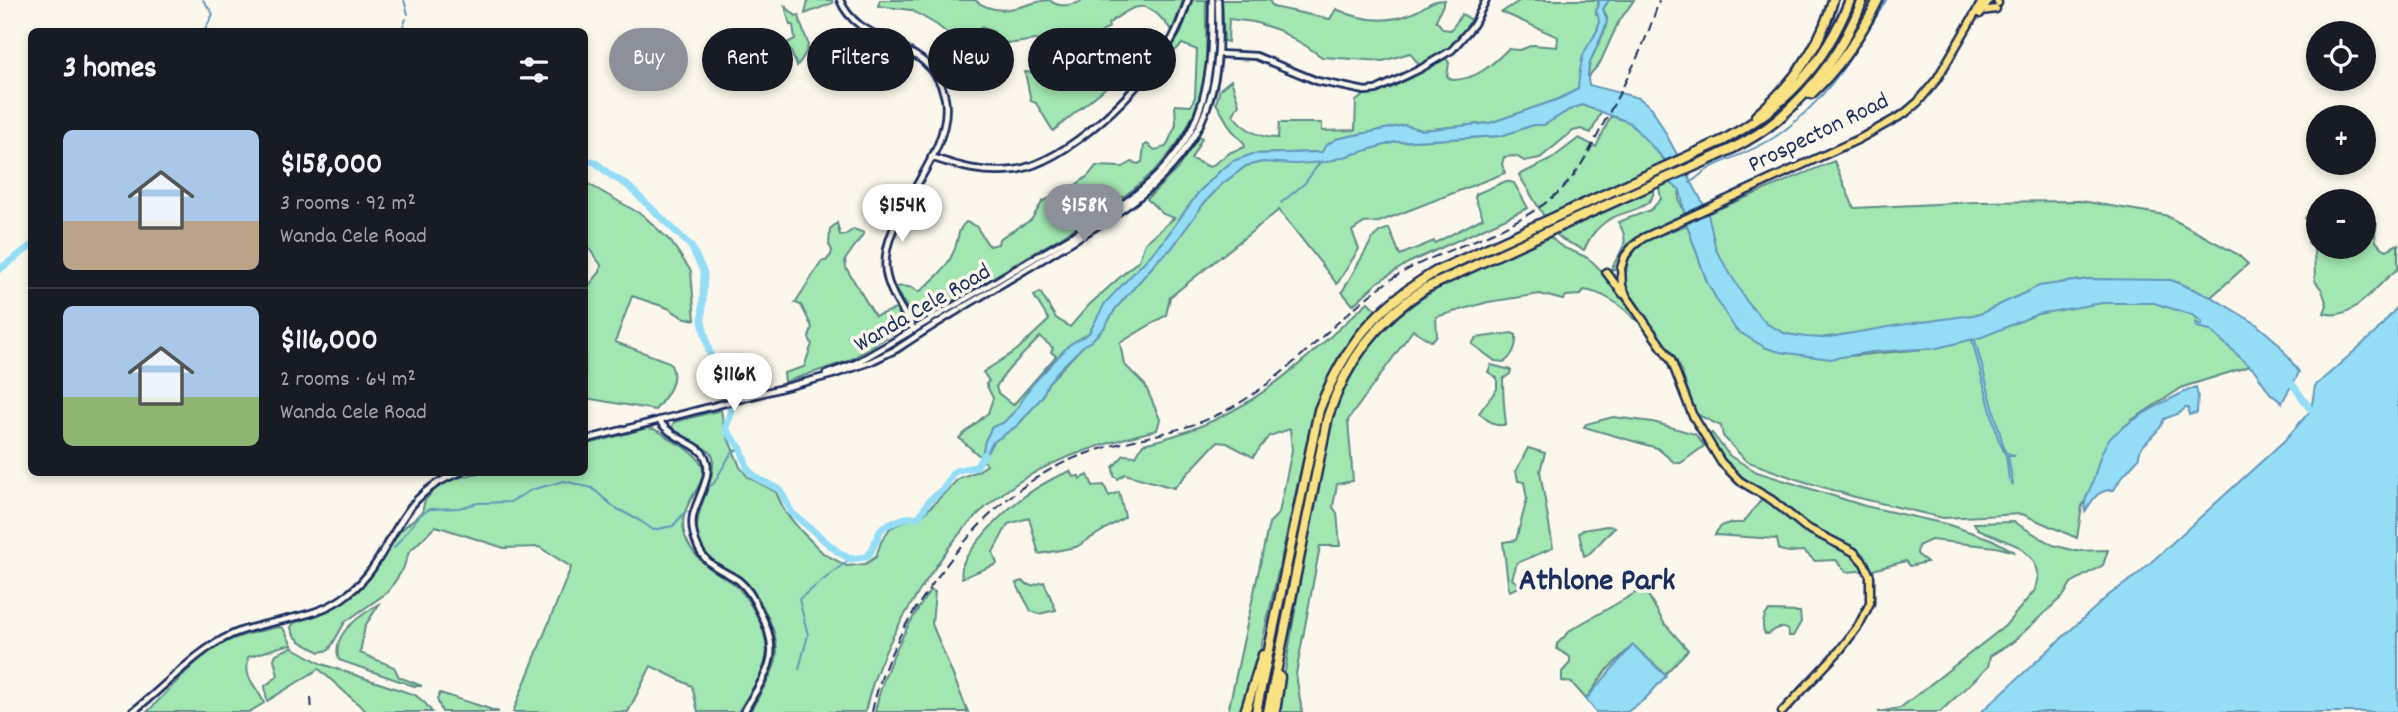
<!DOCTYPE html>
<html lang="en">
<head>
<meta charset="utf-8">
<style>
  :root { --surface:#171b24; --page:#242831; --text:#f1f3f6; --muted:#9ea1a6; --line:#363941; --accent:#8c9099 }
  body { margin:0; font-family:Dekko,sans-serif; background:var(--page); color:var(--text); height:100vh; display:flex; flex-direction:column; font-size:26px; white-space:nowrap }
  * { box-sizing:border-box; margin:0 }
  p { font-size:23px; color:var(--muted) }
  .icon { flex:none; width:38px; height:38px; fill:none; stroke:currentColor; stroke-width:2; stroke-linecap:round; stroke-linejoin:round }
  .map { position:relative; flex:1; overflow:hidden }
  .side { position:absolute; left:28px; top:28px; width:560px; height:448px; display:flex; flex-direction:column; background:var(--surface); border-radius:10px; box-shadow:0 4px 10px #0003 }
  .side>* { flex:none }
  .banner { position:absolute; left:609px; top:28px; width:665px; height:63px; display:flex; gap:14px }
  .tools { position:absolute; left:2306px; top:21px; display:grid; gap:14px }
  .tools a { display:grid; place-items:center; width:70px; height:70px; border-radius:50%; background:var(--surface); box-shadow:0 4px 10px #0003; font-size:35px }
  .price { position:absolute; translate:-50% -60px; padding:0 16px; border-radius:24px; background:#fff; color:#222; font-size:23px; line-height:46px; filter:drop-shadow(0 2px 4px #0008) }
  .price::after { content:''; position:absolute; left:50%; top:42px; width:21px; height:16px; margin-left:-10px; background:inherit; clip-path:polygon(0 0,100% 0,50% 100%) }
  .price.on { background:var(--accent); color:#fff }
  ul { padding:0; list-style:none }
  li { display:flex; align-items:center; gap:21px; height:175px; padding:0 35px }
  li+li { border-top:2px solid var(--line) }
  li span { display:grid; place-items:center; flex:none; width:196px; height:140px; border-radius:10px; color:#555 }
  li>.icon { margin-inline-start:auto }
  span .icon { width:84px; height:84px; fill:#fffc; stroke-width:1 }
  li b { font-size:30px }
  h2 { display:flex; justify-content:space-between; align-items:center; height:84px; padding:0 35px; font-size:30px }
  .pill { padding:0 24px; border-radius:32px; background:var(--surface); box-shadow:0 4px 10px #0003; font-size:24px; line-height:63px }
  .pill.on { background:var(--accent); color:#fff }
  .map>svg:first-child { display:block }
  .green { fill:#a2e6b2; stroke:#5e8a88; stroke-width:2; fill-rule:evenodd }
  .water { fill:#95ddf7; stroke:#6497ba; stroke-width:2 }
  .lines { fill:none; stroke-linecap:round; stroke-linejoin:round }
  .stream { stroke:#6497ba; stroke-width:2 }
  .river { stroke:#95ddf7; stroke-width:7 }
  .tertiary-casing { stroke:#1b2f5e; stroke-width:10 }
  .primary-casing { stroke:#1b2f5e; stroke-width:11 }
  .motorway-casing { stroke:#1b2f5e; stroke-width:13 }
  .tertiary { stroke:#fbf7ec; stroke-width:4.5 }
  .primary { stroke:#fae181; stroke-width:6 }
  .motorway { stroke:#fae181; stroke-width:8 }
  .rail { stroke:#1b2f5e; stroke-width:2; stroke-dasharray:10 5; stroke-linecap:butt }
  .labels { text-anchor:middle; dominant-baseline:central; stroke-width:7; stroke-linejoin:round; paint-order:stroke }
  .street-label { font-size:24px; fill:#1b2f5e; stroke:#fbf7ec }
  .district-label { font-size:32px; font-weight:bold; fill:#1b2f5e; stroke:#fbf7ec }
</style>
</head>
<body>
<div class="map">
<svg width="2398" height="712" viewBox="0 0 2398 712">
  <rect width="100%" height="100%" fill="#fbf7ec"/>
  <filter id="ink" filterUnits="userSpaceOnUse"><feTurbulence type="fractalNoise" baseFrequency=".0143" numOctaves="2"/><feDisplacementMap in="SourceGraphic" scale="14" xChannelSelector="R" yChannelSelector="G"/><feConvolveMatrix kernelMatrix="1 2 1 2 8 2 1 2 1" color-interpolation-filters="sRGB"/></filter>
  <g filter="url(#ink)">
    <g class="green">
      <path d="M808,0H832L833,3L805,14Z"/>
      <path d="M880,0H975C998,19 1021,5 1046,0C1054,0 1048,1 1056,4C1063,7 1077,4 1084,0H1183L1172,31C1148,0 1140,0 1108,24L1109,27L1076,50C1068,45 1059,40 1049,39C1028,38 1013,49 993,38L994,32L981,27L977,34L960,33L957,41L937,25L911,10L878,6Z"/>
      <path d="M1192,0H1206C1205,29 1209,57 1203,85C1184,164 1125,198 1061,237C1027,257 993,277 960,298L947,303L922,319L914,318L894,287C902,286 913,286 919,292C933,280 945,271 953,253C959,242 956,230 966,222L976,226L989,246L998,244L999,239L1031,220L1043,201L1066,192L1088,176L1096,166L1123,167L1132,162L1138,164L1142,162L1144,146L1147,144L1155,150L1166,147L1176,125L1175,105L1191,106L1195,97L1197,50L1182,44L1174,52L1169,65L1161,63L1181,33Z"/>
      <path d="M1222,0H1269L1273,7L1330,19L1336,9C1362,21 1389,24 1415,12C1428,6 1430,0 1445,0L1436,20L1443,29L1451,30L1462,14L1473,21L1449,48L1419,65L1410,53L1383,61L1322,57L1306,46L1278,30L1254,22L1229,19L1228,42L1224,41Z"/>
      <path d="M1521,0H1599L1596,14L1600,17L1597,31L1583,57L1578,89L1559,99L1490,123L1422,130L1405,125L1336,139L1322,152L1253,154L1233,162L1220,171L1199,192L1162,243L1106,303L1089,333L1069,345L1031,386L1016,410L1003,423L992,427L985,441L982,458L959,438L988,413L993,398L986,384L989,381L983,372L1017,350L1049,320L1034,296L1040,292L1056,318L1070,327L1089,305L1139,260L1145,243L1174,218L1163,214L1147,199L1177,169L1199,136L1202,138L1191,159L1210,167L1231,152L1245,147L1244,143L1231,129L1216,103L1220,89L1231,80L1239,104L1233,115C1245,130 1259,138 1278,138L1279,123H1322V131L1355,130L1356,101L1366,94L1391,88L1446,58L1449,63L1447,76L1452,80C1476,80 1492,65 1508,49L1520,50L1533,45L1557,47L1558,37L1502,12ZM1040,337L1053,348L1051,352L1056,356L1013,405L998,393L996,387C1007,368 1025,353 1040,337Z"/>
      <path d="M1609,0H1634L1618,23L1600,63L1587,78L1590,62L1605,30L1607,18L1603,9Z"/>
      <path d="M785,6L796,16L799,15C803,44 818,38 797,66L787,43L795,39L793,25H790Z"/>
      <path d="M1059,71L1080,77L1095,71L1108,86L1053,131L1036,103L1031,101L1025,72L1053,73Z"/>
      <path d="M1582,105L1601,112L1591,133L1581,129L1573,131L1540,158L1524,161L1516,156L1504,157L1502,164L1505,173L1379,222L1364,223L1352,231L1359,249L1337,284L1279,210L1170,297L1166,315L1120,343L1124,364L1145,385L1160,419L1157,430C1080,449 1016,469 962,531C947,548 935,568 922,587C896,627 875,665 865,712H750C774,668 789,657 764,609C756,595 751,584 737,575C721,566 705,561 699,541C690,513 716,485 713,457L710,452L674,430L672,427L674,422L721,410L724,428L740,467L748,477L776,492L785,512L802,532L824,554L847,566L865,564L876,557L881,542L890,528L904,521L920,518L959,478L978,471L987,465L983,460L992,443L1018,425L1042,397L1048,383L1084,345L1091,341L1104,328L1116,308L1160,258L1171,249L1205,202L1222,184L1246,166L1262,162H1326L1395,142L1501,136L1533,125H1544L1569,110Z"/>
      <path d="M1611,116L1629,122L1637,128L1665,161L1664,164L1545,218L1519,175L1550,160L1579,138L1596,147Z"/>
      <path d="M1834,161L1854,208L1976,202L2081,201L2165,215L2237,254L2248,264L2211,297L2177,282L2090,279L2060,283L2012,300L1977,317L1813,339C1800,337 1787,336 1775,330C1753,319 1728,274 1716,251C1711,240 1709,226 1706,214Z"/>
      <path d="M1506,181L1514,183L1528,208L1408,263L1378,282L1353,305L1342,292L1373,238L1379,232L1389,228L1400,255L1434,241L1435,243L1483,218L1475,198L1476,194Z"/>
      <path d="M585,182L644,216L671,242L691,271L695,320L682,317L668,308L632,296L615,342L669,362C681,379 666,397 655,410L585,398V290L600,272L601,265L585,243Z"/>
      <path d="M1669,182L1680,189L1679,199L1685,214C1657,227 1628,235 1618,267L1610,271C1621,249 1632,244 1618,222L1651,210L1661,199L1659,187Z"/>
      <path d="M1654,189C1654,210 1625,210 1610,219C1597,227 1590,236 1584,250L1563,240L1556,234Z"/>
      <path d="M2318,205L2319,247H2364V210L2377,224C2374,237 2373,244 2387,250L2398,244V269C2377,283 2353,323 2324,313L2327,305L2322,290L2315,281L2314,248L2308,242L2318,233V228L2309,219L2307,220L2305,218Z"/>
      <path d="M837,223L840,235H845L854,229L864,233L845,260L846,268L875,316L896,309L902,322V328L848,361L785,382L784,373L804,367L812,344L809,338L812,327L801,305L795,303L822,261H826L831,255L832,250L829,245L830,229Z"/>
      <path d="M1687,225L1707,282L1737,328L1850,356L1935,348L2052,309L2105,302L2155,303L2191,314L2205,324L2250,366L2183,387L2132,420L2111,440L2095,484L2082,506L2077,538L2022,514L1943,518L1855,497L1796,479L1746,461L1723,436L1721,426L1696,414L1679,365L1634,299L1626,287L1625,278L1629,256L1634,250L1644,241Z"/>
      <path d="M1551,237C1562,251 1575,250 1589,259C1599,266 1633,308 1637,319H1634C1622,305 1602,292 1584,290L1581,295L1566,296L1563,300L1540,294L1488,302L1436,317L1437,336L1431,341L1413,330L1348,420L1353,481L1337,484L1333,507L1337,513L1340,546H1320L1296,674L1302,712H1279C1289,642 1301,572 1315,503C1322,465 1327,425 1344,390C1359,358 1381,329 1409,308C1450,276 1504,258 1551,237Z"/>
      <path d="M1368,302L1376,310L1340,354L1316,403L1256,670L1242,712H1228L1269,523L1279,513L1292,450L1290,429L1269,436L1253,457L1227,443L1217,442L1174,488L1125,474L1118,479L1114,476L1113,467L1124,455L1136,456L1143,444C1246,421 1293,370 1368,302Z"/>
      <path d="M1512,333L1516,335C1517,344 1513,357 1504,362L1495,361L1472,344L1476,338Z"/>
      <path d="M1491,365L1511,370L1510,374L1503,379C1503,394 1504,408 1506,424C1495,429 1487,419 1479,413L1497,389V378L1488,372Z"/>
      <path d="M1613,417L1653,422L1695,434L1704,446L1681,463H1675L1657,448L1584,427L1586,424Z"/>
      <path d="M647,428C658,428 666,437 675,442C739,475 671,494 685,536C693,559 711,569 730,581C742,589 749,602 756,614C779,658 761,674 738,712H698L692,686L651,666L628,712H513L571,567L539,547L504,548L436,526L409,552L403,569L388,592L345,622L329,650L320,652C309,646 293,641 291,627L294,623L330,610L359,590L373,574L399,532L422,512L425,500L438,486L457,478L478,473L584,472L585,445Z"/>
      <path d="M1712,433L1730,456L1757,472L1865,506L1946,524L1991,539L2015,552L1996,547L1931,540L1918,546L1917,554L1927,562L1910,566L1906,561L1873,570L1846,572L1836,560L1815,561L1804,551L1789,552L1779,550L1777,539L1715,535C1721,521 1731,523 1743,523L1761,500L1763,491C1739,476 1720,462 1709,436Z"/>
      <path d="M1528,448L1545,453L1540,471L1553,548L1517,563L1512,579L1522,586L1509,591L1503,542L1516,540L1527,499L1524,482L1518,481L1516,471Z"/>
      <path d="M1070,471L1073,477L1079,476L1080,479L1088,475L1093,486L1104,485L1109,496L1119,492L1125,517L1076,547L1039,554L1029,518L1008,524L993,552L997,564L962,578C959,564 968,554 976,544C1002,511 1031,486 1070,471Z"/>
      <path d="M2014,522L2053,545L2076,551L2108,550L2103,565L2071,583L2064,595L2013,642L1990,656L1988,667L1940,712H1878L1900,708L2005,626L2035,590L2038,576L2034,561L2020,547L1978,529L1974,523Z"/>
      <path d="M1607,526L1615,527L1589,554L1584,556L1579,533L1583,530Z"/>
      <path d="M1021,581L1031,586L1044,582L1056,610L1039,614L1031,611L1016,583Z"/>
      <path d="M930,590L935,592L932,624L968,712H875C884,666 905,629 930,590Z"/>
      <path d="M1639,591L1644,592L1648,595L1664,623L1688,650L1665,674L1633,645L1605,672L1586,699L1572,683L1562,681V672L1570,663V657L1557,649V644L1572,629Z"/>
      <path d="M380,603L365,626L360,653L394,667L399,677L422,686H414L339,660C330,633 362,615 380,603Z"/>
      <path d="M1769,611L1800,612L1801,622L1793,636H1789L1788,630C1782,625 1774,629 1769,634H1765C1761,627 1763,616 1769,611Z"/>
      <path d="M279,627L283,628L292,645L283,646L248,657C244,682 256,683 264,703L249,712H147C170,690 197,656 226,642C242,634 261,631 279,627Z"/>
      <path d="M292,647L322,664L415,695L424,702L432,712H367L319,669L267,701L265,686L278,676L274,659L276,654Z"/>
      <path d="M440,693L499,712H442L437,699Z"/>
    </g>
    <g class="water">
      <path d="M1599,0H1609L1603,9L1607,21C1602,43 1583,62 1589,85L1639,98L1652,108L1704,205H1706L1716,250L1747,302L1767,324L1786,334L1806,337L1824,338L1900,325L1980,314L2039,286L2060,283L2090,279L2171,280L2211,297L2255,323L2278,343L2299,372C2295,382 2287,391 2282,403L2270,393L2255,371L2210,330L2196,327L2195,322L2201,325L2202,322L2193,315L2154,303H2102L2038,314L1982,337L1937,348L1871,352L1830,359L1780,352L1766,348L1736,330L1718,302L1707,282L1687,225L1680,190L1664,178L1661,169L1665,160L1629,122L1582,105L1569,110L1544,125H1533L1501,136L1395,142L1326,162L1295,164L1262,162L1246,166L1222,184L1205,202L1171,249L1160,258L1116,308L1104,328L1091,341L1084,345L1058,371L1048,383L1042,397L1018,425L992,443L980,464L985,441L992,427L1003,423L1016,410L1031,386L1069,345L1089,333L1105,303L1162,243L1199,192L1220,171L1233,161L1253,154L1322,152L1325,146L1336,139L1405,125L1422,130L1490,123L1559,99L1578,89C1579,78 1580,66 1583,56C1589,38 1606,30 1596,11Z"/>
      <path d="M2398,306V712H1981L2109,595L2137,575L2284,441L2311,410L2315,386L2376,332Z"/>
      <path d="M1972,340H1975L2005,452L2015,456H2008L2013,485L2009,480L2006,456L1998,438Z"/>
      <path d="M2196,387L2198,396L2197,413L2189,415L2188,408H2185L2180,413L2164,419L2160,428L2141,448L2138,459L2121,478L2114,490C2098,489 2093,499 2085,512C2083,498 2089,494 2093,481C2098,467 2099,453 2108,441C2122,423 2174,396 2196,387Z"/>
      <path d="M1633,645L1666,676L1645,699L1627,712H1596L1586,699Z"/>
    </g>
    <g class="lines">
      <g class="stream">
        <path d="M203,0L213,14L204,32"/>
        <path d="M404,0L408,14"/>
        <path d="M401,32L406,19"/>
        <path d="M1853,38L1869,0"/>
        <path d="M1839,41L1856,0"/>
        <path d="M1814,58L1832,27L1844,0"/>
        <path d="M1684,165C1725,146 1765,127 1797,95"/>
        <path d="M1690,183C1697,178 1704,171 1712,167C1733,157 1755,150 1775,137C1825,103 1857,51 1886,0"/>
        <path d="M1281,203L1305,183L1321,161"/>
        <path d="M697,514L708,488L714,483L730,455L736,450L741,449"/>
        <path d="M394,548L420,515L430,509L459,508L478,503L510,502L531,490L564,481L592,488L614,507L642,522L653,530L673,526L685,512H691"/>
        <path d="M799,669L808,635L799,599L850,559"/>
      </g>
      <g class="river">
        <path d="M584,160L595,162L609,174L627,185L691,246L704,273L702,321L709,351L712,359L732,382L730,417L726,426L727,431L741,449L748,470L757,478L780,490L792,513L838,552L850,559L866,557L871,552L880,531L885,526L905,518L919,517L929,501L944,488L953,473L958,470L976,467L984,455"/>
        <path d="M0,269L32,245"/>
        <path d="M2288,378L2311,410"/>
      </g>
      <g class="tertiary-casing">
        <g id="tertiary">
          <path d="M840,0C860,49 933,37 945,98C955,157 878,216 886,272C889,293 904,312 914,330"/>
          <path d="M1219,54L1256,56L1317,81L1365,91L1376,90L1420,69L1452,50L1474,24L1486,0"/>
          <path d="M931,157C960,167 984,174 1015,170C1069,161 1141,89 1169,44C1178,31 1183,15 1188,0"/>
          <path d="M826,374L856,363L891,343C939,315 986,287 1033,259C1092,224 1158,193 1191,130C1212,89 1212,44 1212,0"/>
          <path d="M659,420C672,440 696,442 704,455C715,474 697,497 693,516C691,527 694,538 698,547C706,566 723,570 738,580C748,588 754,599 759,610C784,657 767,670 744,712"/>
          <path d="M584,440L832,375L870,362L897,349C946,316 998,287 1048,256C1113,216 1185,180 1209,101C1220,68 1219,34 1218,0"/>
          <path d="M132,712C166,687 194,651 233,634C270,618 315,621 348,594C397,556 391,496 461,472"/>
        </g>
      </g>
      <g class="primary-casing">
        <g id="primary">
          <path d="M1997,0L1998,3"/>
          <path d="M1982,11L1996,9"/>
          <path d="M1980,14L1989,0"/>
          <path d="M1606,272L1623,294"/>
          <path d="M1782,712L1840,650L1859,625L1870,603V576L1864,563L1854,552L1805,527L1772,500L1740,481L1721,462L1692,414L1671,360L1627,297L1622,286L1621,268L1625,256L1633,246L1643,238L1859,139L1904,114L1918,102L1937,79L1983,0"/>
        </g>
      </g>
      <g class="motorway-casing">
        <g id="motorway">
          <path d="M1811,94C1840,67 1861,35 1878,0"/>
          <path d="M1756,116C1792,85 1821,46 1833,0"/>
          <path d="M1245,712L1263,655"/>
          <path d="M1256,712L1319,410C1345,345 1375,308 1435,272L1724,140C1785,106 1824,66 1850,0"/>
          <path d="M1268,712L1328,416C1346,362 1377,319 1426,288C1500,254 1574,219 1649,186C1691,166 1741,150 1777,120C1815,88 1845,46 1863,0"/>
          <path d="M1275,712L1280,677"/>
        </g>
      </g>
      <use href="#tertiary" class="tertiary"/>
      <use href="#primary" class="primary"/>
      <use href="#motorway" class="motorway"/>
      <g class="rail">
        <path d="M311,697L312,712"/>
        <path d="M872,712C882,663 905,622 934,582C974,525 1019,478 1085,454C1129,438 1176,435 1219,414C1284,383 1328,324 1386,283C1424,256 1471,245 1512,223C1530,214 1548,203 1563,188C1582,168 1594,142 1607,117C1627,79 1647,42 1659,0"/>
      </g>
    </g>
  </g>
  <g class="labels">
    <g class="street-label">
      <text transform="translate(1819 134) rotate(-26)">Prospecton Road</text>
      <text transform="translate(923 309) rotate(-30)">Wanda Cele Road</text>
    </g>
    <g class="district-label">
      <text x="1597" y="583">Athlone Park</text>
    </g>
  </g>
</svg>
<div class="tools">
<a><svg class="icon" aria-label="locate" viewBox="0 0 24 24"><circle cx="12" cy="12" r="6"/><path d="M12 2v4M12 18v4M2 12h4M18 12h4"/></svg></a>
<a>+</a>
<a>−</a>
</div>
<b class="price" style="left:902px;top:244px">$154K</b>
<b class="price on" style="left:1084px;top:244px">$158K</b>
<b class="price" style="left:734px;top:413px">$116K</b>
<div class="banner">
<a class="pill on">Buy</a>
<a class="pill">Rent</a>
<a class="pill">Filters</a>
<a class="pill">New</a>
<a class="pill">Apartment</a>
</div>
<section class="side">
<h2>3 homes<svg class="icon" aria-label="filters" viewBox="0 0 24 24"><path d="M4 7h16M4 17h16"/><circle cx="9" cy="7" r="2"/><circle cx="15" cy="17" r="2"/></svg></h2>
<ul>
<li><span style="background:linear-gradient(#a9c7e8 65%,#b9a48a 0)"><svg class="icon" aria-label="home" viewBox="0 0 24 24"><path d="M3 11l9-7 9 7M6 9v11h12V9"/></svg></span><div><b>$158,000</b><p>3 rooms · 92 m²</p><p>Wanda Cele Road</p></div></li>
<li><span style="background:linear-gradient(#a9c7e8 65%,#8fb573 0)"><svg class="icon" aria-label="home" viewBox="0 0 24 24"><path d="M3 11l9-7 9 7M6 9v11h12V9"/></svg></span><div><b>$116,000</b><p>2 rooms · 64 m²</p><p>Wanda Cele Road</p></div></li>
</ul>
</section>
</div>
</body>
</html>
